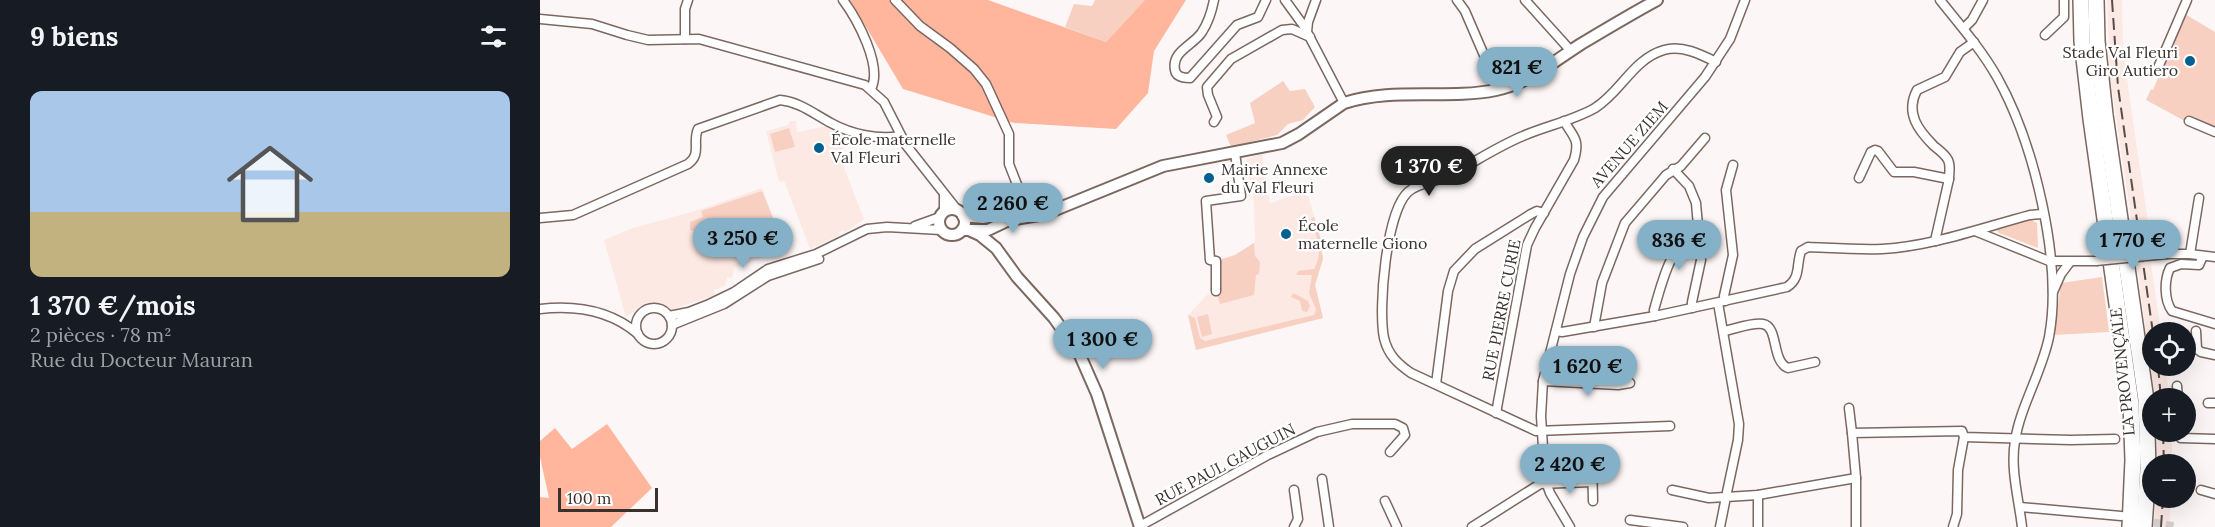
<!DOCTYPE html>
<html lang="fr">
<head>
<meta charset="utf-8">
<style>
  :root { --surface:#171b24; --page:#242831; --text:#f1f3f6; --muted:#9ea1a6; --line:#363941; --accent:#85b1c8 }
  body { margin:0; font-family:Lora,serif; background:var(--page); color:var(--text); height:100vh; display:flex; flex-direction:column; font-size:22px; white-space:nowrap }
  * { box-sizing:border-box; margin:0 }
  p { font-size:20px; color:var(--muted) }
  .icon { flex:none; width:33px; height:33px; fill:none; stroke:currentColor; stroke-width:2; stroke-linecap:round; stroke-linejoin:round }
  .map { position:relative; flex:1; overflow:hidden }
  .panel { display:flex; flex-direction:column; background:var(--surface); width:540px }
  .panel>* { flex:none }
  .buttons { position:absolute; left:1602px; top:322px; display:grid; gap:12px }
  .buttons a { display:grid; place-items:center; width:54px; height:54px; border-radius:50%; background:var(--surface); box-shadow:0 6px 24px #0002; font-size:30px }
  .scale { position:absolute; left:18px; bottom:15px; width:100px; box-sizing:border-box; padding-left:6px; border:3px solid #39312e; border-top:0; font-size:16px; line-height:21px; white-space:nowrap; color:#39312e; -webkit-text-stroke:4px #fff; paint-order:stroke }
  .price { position:absolute; translate:-50% -51px; padding:0 14px; border-radius:21px; background:var(--accent); color:#111; font-size:20px; line-height:39px; filter:drop-shadow(0 2px 3px #0008) }
  .price::after { content:''; position:absolute; left:50%; top:36px; width:18px; height:14px; margin-left:-9px; background:inherit; clip-path:polygon(0 0,100% 0,50% 100%) }
  .price.on { background:#222; color:#fff }
  ul { padding:0; list-style:none }
  li { display:grid; align-content:center; gap:12px; height:318px; padding:0 30px }
  li+li { border-top:2px solid var(--line) }
  li span { display:grid; place-items:center; height:186px; border-radius:12px; color:#555 }
  li>.icon { margin-inline-start:auto }
  span .icon { width:108px; height:108px; fill:#fffc; stroke-width:1 }
  li b { font-size:26px }
  h2 { display:flex; justify-content:space-between; align-items:center; height:72px; padding:0 30px; font-size:26px }
  main { display:flex; flex:1; min-height:0 }
  .map>svg:first-child { display:block }
  .built { fill:#fce9e3 }
  .green { fill:#f7d0c2 }
  .forest { fill:#ffb69d }
  .lines { fill:none; stroke-linecap:round; stroke-linejoin:round }
  .street-tunnel { stroke:#d5cfce; stroke-width:8; stroke-dasharray:8 4; stroke-linecap:butt }
  .street-casing { stroke:#7b6861; stroke-width:11 }
  .secondary-casing { stroke:#7b6861; stroke-width:14 }
  .highway-casing { stroke:#7b6861; stroke-width:18 }
  .street { stroke:#fff; stroke-width:8 }
  .secondary { stroke:#fff; stroke-width:10 }
  .highway { stroke:#fff; stroke-width:15 }
  .rail { stroke:#544d4a; stroke-width:2; stroke-dasharray:12 6; stroke-linecap:butt }
  .street-bridge-casing { stroke:#7b6861; stroke-width:11; stroke-linecap:butt }
  .street-bridge { stroke:#fff; stroke-width:8 }
  .poi-dot { fill:#016090; stroke:#fff; stroke-width:2 }
  .labels { text-anchor:middle; dominant-baseline:central; stroke-width:4.5; stroke-linejoin:round; paint-order:stroke }
  .poi-label { font-size:16px; fill:#39312e; stroke:#fff; text-anchor:start }
  .street-label { font-size:16px; fill:#39312e; stroke:#fff }
</style>
</head>
<body>
<main>
<section class="panel">
<h2>9 biens<svg class="icon" aria-label="filters" viewBox="0 0 24 24"><path d="M4 7h16M4 17h16"/><circle cx="9" cy="7" r="2"/><circle cx="15" cy="17" r="2"/></svg></h2>
<ul>
<li><span style="background:linear-gradient(#a9c7e8 65%,#c2b280 0)"><svg class="icon" aria-label="home" viewBox="0 0 24 24"><path d="M3 11l9-7 9 7M6 9v11h12V9"/></svg></span><div><b>1 370 €/mois</b><p>2 pièces · 78 m²</p><p>Rue du Docteur Mauran</p></div></li>
</ul>
</section>
<div class="map">
<svg width="1675" height="527" viewBox="0 0 1675 527">
  <rect width="100%" height="100%" fill="#fcf7f6"/>
  <g class="built">
    <path d="M1567,0H1582L1583,48L1590,101L1612,248L1596,250L1570,77Z"/>
    <path d="M250,121H256L257,132L288,126L303,134V165L324,219L305,232L303,230L299,232L300,235L292,239L270,249L244,181L239,182L226,131L248,125Z"/>
    <path d="M722,154L730,203L767,191L780,237L783,259L775,285L783,318L656,350L648,315L667,295L676,291V261L695,255L715,242L714,202L706,159Z"/>
    <path d="M222,188L245,249L194,268L192,278L187,277L185,286L174,290L175,295L133,309L114,304L101,306L86,317L64,240L93,228L155,211Z"/>
    <path d="M1611,263L1621,333H1612V366H1626L1628,386H1633L1634,399H1615L1597,264Z"/>
    <path d="M1616,432H1638V436H1632V465H1618Z"/>
    <path d="M1616,498H1631L1629,527H1614Z"/>
  </g>
  <g class="green">
    <path d="M555,0H605L566,42L525,27L534,4L552,6Z"/>
    <path d="M1645,14L1675,32V130L1657,121L1643,120L1606,100L1611,89L1613,90Z"/>
    <path d="M743,81L750,91L765,89L775,107L763,120L748,124L737,135L691,147L686,135L715,123L710,103Z"/>
    <path d="M249,128L255,147L235,152L230,134Z"/>
    <path d="M222,191L236,225L185,243L183,241L175,243L168,235L150,230V222L163,217L161,211Z"/>
    <path d="M774,217L780,237L783,259L775,285L783,318L656,350L648,315L655,318L660,338L665,341L774,315L776,309L769,293L772,275H756L758,271L774,269C784,253 776,235 771,219Z"/>
    <path d="M1490,219L1497,223L1498,248L1459,233L1455,228Z"/>
    <path d="M714,243L715,256L720,262L719,274L716,275L714,295L680,304L676,291V261L695,255Z"/>
    <path d="M1562,277L1569,332L1514,335L1521,283Z"/>
    <path d="M753,293L768,301L770,306L767,312L762,311L760,301L751,297Z"/>
    <path d="M668,314L672,334L662,337L657,317Z"/>
  </g>
  <g class="forest">
    <path d="M310,0H448L566,42L605,0H646L614,51L608,93L576,129L474,123L363,89Z"/>
    <path d="M67,424L112,488L71,527H0V497L9,498L0,457V441L15,428L32,449Z"/>
  </g>
  <g class="lines">
    <path class="street-tunnel" d="M1602,520L1637,527"/>
    <g class="street-casing">
      <g id="street">
        <path d="M303,0C317,19 343,66 331,89"/>
        <path d="M355,0L380,26L410,48L434,69L446,84L469,134V164L487,210L488,218"/>
        <path d="M674,0C672,10 668,23 662,32C654,45 631,51 635,70C636,77 644,78 650,78L697,25L718,17L726,0"/>
        <path d="M745,0L766,29"/>
        <path d="M776,0L768,22L767,32L804,103"/>
        <path d="M917,0L925,11L950,69L956,90"/>
        <path d="M985,0L1031,51"/>
        <path d="M1400,0C1420,25 1441,49 1457,77C1494,143 1523,262 1509,337C1502,372 1480,407 1475,441C1470,469 1479,500 1482,527"/>
        <path d="M0,19L52,24L87,35L108,40L159,39L325,85L344,102L366,145L418,211"/>
        <path d="M1424,28L1432,20L1443,0"/>
        <path d="M1505,35L1524,17V0"/>
        <path d="M145,39V9L148,0"/>
        <path d="M1617,70L1647,0"/>
        <path d="M1649,121L1675,132"/>
        <path d="M674,122L677,117L668,95L667,87L691,59L742,30L752,29L770,37"/>
        <path d="M1133,169L1149,186L1156,203L1161,260L1152,302V308"/>
        <path d="M1319,178L1331,152L1335,150L1338,151L1354,172H1374L1409,179L1395,241"/>
        <path d="M1409,179C1409,173 1411,166 1408,160C1405,154 1399,150 1394,146C1378,130 1365,113 1377,90L1405,77L1420,52L1434,42"/>
        <path d="M404,195V212"/>
        <path d="M0,218L33,215L148,164C162,154 152,142 158,129L240,100C260,102 274,114 291,123C311,134 338,140 360,136"/>
        <path d="M375,226L400,217"/>
        <path d="M1435,231L1509,261H1556"/>
        <path d="M1627,254H1650L1675,257"/>
        <path d="M1650,254L1659,198"/>
        <path d="M1663,256L1659,265L1641,264L1630,268C1624,280 1624,300 1632,311L1675,324"/>
        <path d="M676,291V261L670,260L666,201L701,196L695,153"/>
        <path d="M1513,292L1521,274L1530,262"/>
        <path d="M1185,301L1184,296L1193,255L1186,190L1193,165"/>
        <circle cx="114" cy="326" r="18"/>
        <path d="M0,309C35,305 70,310 98,334"/>
        <path d="M129,316L149,312L167,305L194,292L228,269L276,254L327,229L347,227L401,230"/>
        <path d="M1115,316L1114,310C1123,277 1131,248 1157,225"/>
        <path d="M132,325L184,304L228,276L279,259"/>
        <path d="M1054,327L1062,283L1085,223L1126,175L1141,166L1165,138"/>
        <path d="M1016,331L1022,332L1115,316L1247,287C1261,278 1256,265 1261,251L1268,247C1292,248 1318,250 1342,249C1393,246 1441,228 1490,215L1503,214"/>
        <path d="M1184,331C1195,329 1212,322 1223,324C1239,327 1231,361 1248,368L1275,362"/>
        <path d="M1656,331L1657,349L1661,352L1675,355"/>
        <path d="M1003,381L1078,385L1090,383"/>
        <path d="M896,384L908,291L914,271L935,249L991,214L997,211L1004,213"/>
        <path d="M1637,386L1638,399"/>
        <path d="M1668,403H1675"/>
        <path d="M1309,408L1312,433"/>
        <path d="M956,413L987,245L995,228L1034,160C1040,139 1034,138 1024,121"/>
        <path d="M1130,426L996,431L871,373C858,364 848,355 844,338C838,309 846,212 868,192C878,183 894,182 906,177C932,164 956,147 983,136C1006,126 1032,121 1055,108C1081,92 1093,59 1124,50C1142,45 1160,54 1176,62"/>
        <path d="M1640,432L1641,438L1675,439"/>
        <path d="M1052,459L1053,501"/>
        <path d="M1316,478V527"/>
        <path d="M782,479L789,527"/>
        <path d="M1132,490L1169,498L1186,497L1198,440L1199,424L1178,303"/>
        <path d="M1661,490L1675,494"/>
        <path d="M845,501L857,527"/>
        <path d="M1480,507L1581,516"/>
        <path d="M1090,520L1143,527"/>
        <path d="M600,526L728,455L777,432L812,424H855L863,428L865,435L850,452"/>
        <path d="M754,527L758,519L754,490"/>
        <path d="M932,527L1000,484L1052,482"/>
        <path d="M1030,527L1010,493L1005,479L1001,416L1003,381L1030,274L1043,237L1063,197L1165,77L1190,39L1205,0"/>
        <path d="M1180,527L1186,497L1218,495L1316,478L1312,433L1422,431L1424,437L1531,440L1575,439"/>
        <path d="M1218,527V495"/>
        <path d="M1413,527L1417,514L1418,470L1424,437"/>
      </g>
    </g>
    <g class="secondary-casing">
      <g id="secondary">
        <circle cx="412" cy="222" r="13"/>
        <path d="M423,216L443,218L478,212"/>
        <path d="M422,230H448L469,220L505,214L623,166L742,143L759,134L804,103C853,87 907,100 956,90C989,83 1013,62 1041,44C1066,29 1091,14 1117,0"/>
        <path d="M431,231L440,235L456,248L477,277L514,318L539,353L557,394L600,527"/>
      </g>
    </g>
    <g class="highway-casing">
      <g id="highway">
        <path d="M1541,0L1542,41L1551,119L1591,404L1593,460L1590,527"/>
        <path d="M1556,0L1557,41L1565,115L1606,400L1608,468L1604,527"/>
      </g>
    </g>
    <use href="#street" class="street"/>
    <use href="#secondary" class="secondary"/>
    <use href="#highway" class="highway"/>
    <g class="rail">
      <path d="M1572,0L1578,87L1613,333"/>
      <path d="M1618,366L1621,399"/>
      <path d="M1623,432L1624,465"/>
      <path d="M1621,527L1623,498"/>
    </g>
    <g class="street-bridge-casing">
      <path id="street-bridge" d="M1556,261L1627,254"/>
    </g>
    <use href="#street-bridge" class="street-bridge"/>
  </g>
  <g class="poi-dot">
    <circle cx="1650" cy="61" r="6"/>
    <circle cx="279" cy="148" r="6"/>
    <circle cx="669" cy="178" r="6"/>
    <circle cx="746" cy="234" r="6"/>
  </g>
  <g class="labels">
    <g class="poi-label">
      <text x="1638" y="52" text-anchor="end">Stade Val Fleuri<tspan x="1638" dy="18">Giro Autiero</tspan></text>
      <text x="291" y="139">École maternelle<tspan x="291" dy="18">Val Fleuri</tspan></text>
      <text x="681" y="169">Mairie Annexe<tspan x="681" dy="18">du Val Fleuri</tspan></text>
      <text x="758" y="225">École<tspan x="758" dy="18">maternelle Giono</tspan></text>
    </g>
    <g class="street-label">
      <text transform="translate(1089 144) rotate(-49)">AVENUE ZIEM</text>
      <text transform="translate(961 310) rotate(-79)">RUE PIERRE CURIE</text>
      <text transform="translate(1582 372) rotate(-96)">LA PROVENÇALE</text>
      <text transform="translate(685 464) rotate(-28)">RUE PAUL GAUGUIN</text>
    </g>
  </g>
</svg>
<div class="buttons">
<a><svg class="icon" aria-label="locate" viewBox="0 0 24 24"><circle cx="12" cy="12" r="6"/><path d="M12 2v4M12 18v4M2 12h4M18 12h4"/></svg></a>
<a>+</a>
<a>−</a>
</div>
<div class="scale">100 m</div>
<b class="price" style="left:977px;top:98px">821 €</b>
<b class="price on" style="left:889px;top:197px">1 370 €</b>
<b class="price" style="left:473px;top:234px">2 260 €</b>
<b class="price" style="left:203px;top:269px">3 250 €</b>
<b class="price" style="left:1139px;top:271px">836 €</b>
<b class="price" style="left:1593px;top:271px">1 770 €</b>
<b class="price" style="left:563px;top:370px">1 300 €</b>
<b class="price" style="left:1048px;top:397px">1 620 €</b>
<b class="price" style="left:1030px;top:495px">2 420 €</b>
</div>
</main>
</body>
</html>
